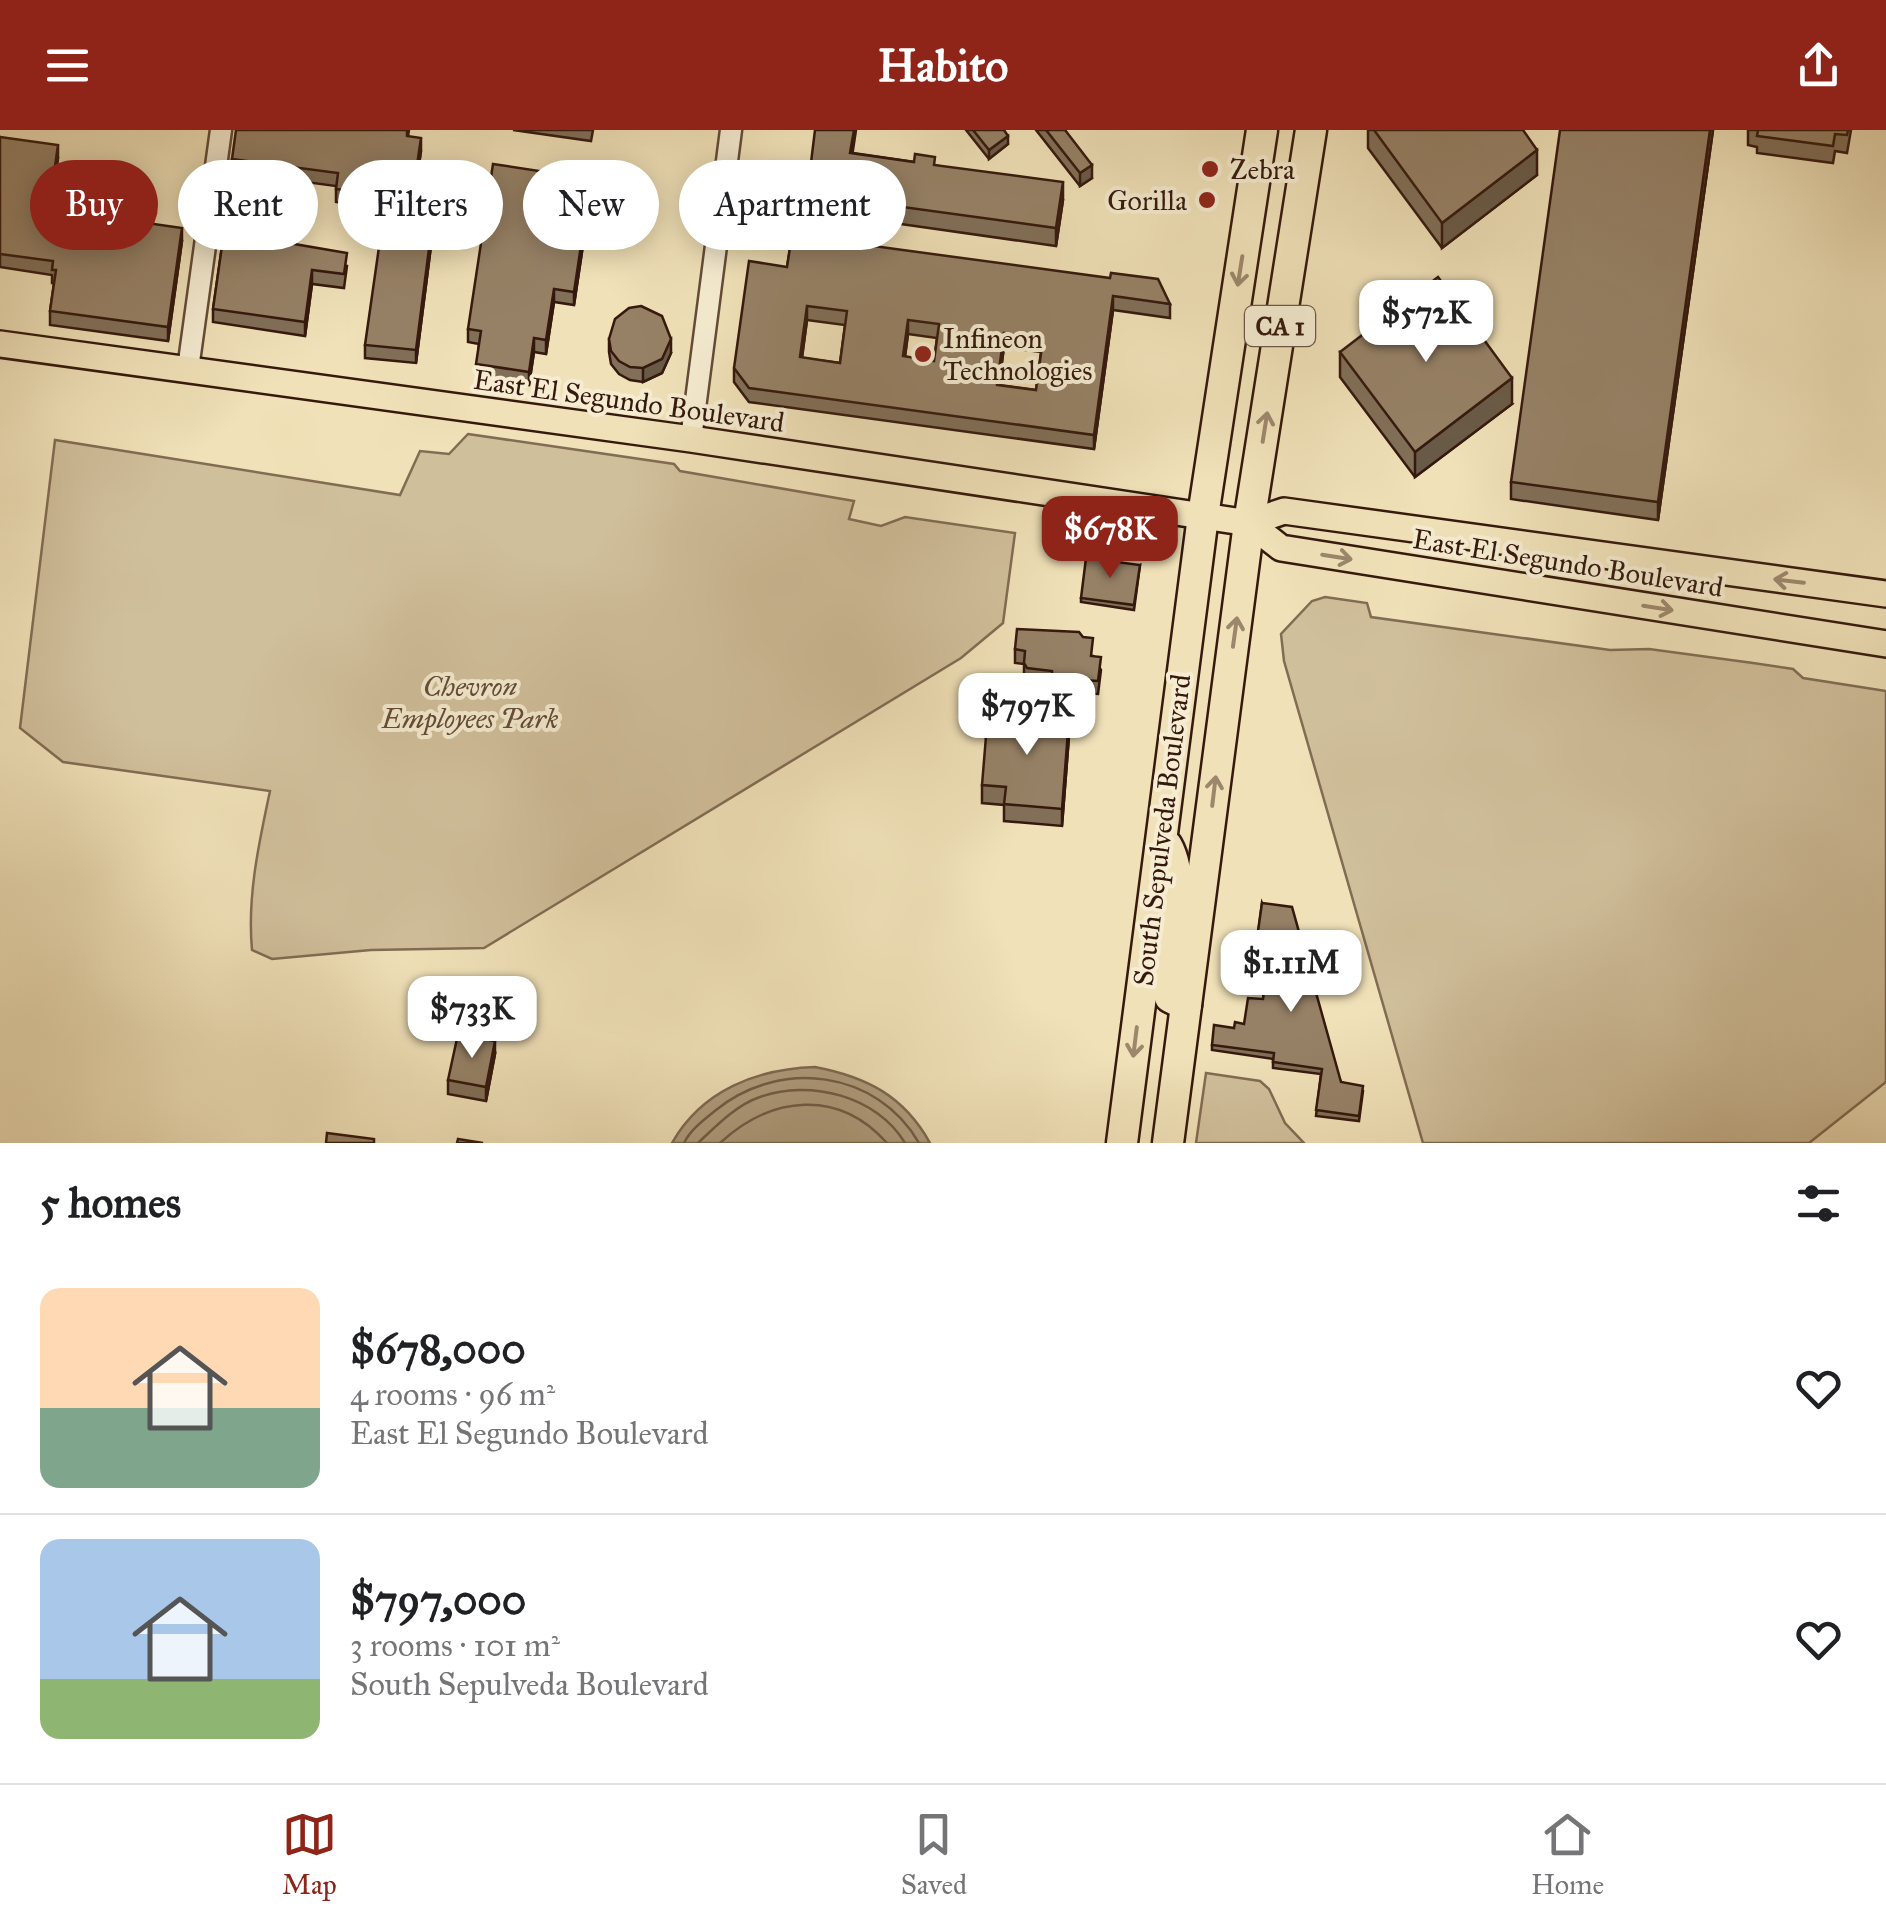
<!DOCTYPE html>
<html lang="en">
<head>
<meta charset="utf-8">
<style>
  :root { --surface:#fff; --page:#f6f6f6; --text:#202124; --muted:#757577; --line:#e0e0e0; --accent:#8f2418 }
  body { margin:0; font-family:"IM FELL Great Primer",serif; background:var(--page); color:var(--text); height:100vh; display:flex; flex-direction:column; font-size:38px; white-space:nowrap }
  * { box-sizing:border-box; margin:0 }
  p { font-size:32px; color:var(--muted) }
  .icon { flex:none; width:55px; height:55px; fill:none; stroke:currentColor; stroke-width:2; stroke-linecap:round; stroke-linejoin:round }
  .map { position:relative; height:1013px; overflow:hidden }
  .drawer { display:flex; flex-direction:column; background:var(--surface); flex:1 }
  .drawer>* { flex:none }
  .banner { position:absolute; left:30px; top:30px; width:1000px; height:90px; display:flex; gap:20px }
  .price { position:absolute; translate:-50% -85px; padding:0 22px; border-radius:20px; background:#fff; color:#222; font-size:32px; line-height:65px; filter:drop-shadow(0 2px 5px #0008) }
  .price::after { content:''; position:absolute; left:50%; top:60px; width:30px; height:22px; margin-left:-15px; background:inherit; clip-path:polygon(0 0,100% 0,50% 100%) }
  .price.on { background:var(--accent); color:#fff }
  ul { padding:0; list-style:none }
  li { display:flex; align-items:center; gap:30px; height:250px; padding:0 40px }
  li+li { border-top:2px solid var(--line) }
  li span { display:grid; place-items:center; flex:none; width:280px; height:200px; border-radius:20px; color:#555 }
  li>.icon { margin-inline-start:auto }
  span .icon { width:120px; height:120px; fill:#fffc; stroke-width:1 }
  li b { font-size:42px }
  h2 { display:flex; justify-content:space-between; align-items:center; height:120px; padding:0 40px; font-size:42px }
  .chip { padding:0 35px; border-radius:45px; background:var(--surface); box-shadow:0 5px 25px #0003; font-size:35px; line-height:90px }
  .chip.on { background:var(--accent); color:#fff }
  header { display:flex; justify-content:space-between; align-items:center; height:130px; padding:0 40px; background:var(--accent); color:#fff; font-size:45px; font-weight:700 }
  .dock { display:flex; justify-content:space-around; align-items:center; height:140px; border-top:2px solid var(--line); background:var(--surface); font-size:28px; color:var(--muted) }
  .dock a { display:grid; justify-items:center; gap:5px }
  .dock .on { color:var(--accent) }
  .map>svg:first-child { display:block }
  .green { fill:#d0bf9b; stroke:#826c54; stroke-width:2.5 }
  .water { fill:#b09d7e; stroke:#7f6851; stroke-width:2.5 }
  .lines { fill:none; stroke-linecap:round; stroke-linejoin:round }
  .shore { stroke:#725b46; stroke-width:2.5 }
  .minor-casing { stroke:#644b38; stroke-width:25 }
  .major-casing { stroke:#35190e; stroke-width:30 }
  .highway-casing { stroke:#35190e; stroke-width:35 }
  .minor { stroke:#f5ecd1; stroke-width:20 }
  .major { stroke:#f0e1b8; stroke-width:25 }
  .highway { stroke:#f0e1b8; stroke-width:30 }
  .wall { fill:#816f58; stroke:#35190e; stroke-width:2.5; fill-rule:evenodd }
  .shaded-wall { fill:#695a47; stroke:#35190e; stroke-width:2.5 }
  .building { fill:#968166; stroke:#35190e; stroke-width:2.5; fill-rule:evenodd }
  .oneway { stroke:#9c876c }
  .poi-dot { fill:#8f2418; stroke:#f5ecd1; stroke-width:4 }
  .labels { text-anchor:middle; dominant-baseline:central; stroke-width:8; stroke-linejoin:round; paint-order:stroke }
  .shield { fill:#f5ecd1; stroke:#6f5848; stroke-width:2.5 }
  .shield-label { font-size:25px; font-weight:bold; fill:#35190e }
  .poi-label { font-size:28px; fill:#35190e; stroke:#f5ecd1; text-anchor:start }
  .street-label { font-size:28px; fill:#35190e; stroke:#f5ecd1 }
  .park-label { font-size:28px; font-style:italic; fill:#644b38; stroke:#f5ecd1 }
</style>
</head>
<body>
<header><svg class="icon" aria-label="menu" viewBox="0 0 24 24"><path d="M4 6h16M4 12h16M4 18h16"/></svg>Habito<svg class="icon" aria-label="share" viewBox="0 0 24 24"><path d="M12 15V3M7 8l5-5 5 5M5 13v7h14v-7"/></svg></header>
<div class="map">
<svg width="1886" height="1013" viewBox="0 0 1886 1013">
  <rect width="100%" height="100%" fill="#f0e1b8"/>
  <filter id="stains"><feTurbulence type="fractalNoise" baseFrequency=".002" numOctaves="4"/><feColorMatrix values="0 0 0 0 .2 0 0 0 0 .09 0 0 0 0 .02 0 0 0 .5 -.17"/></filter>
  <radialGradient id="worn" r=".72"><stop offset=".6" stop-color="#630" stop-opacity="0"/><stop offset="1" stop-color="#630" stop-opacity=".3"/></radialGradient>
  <g class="green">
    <path d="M468,304L674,334L680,341L854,371L849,389L881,396L905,387L1015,403L1003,493L961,528L484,818L371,820L272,829L252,820C247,766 259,713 270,661L63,632L20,598L55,310L400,365L420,321L449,324Z"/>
    <path d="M1325,467L1367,473L1371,487L1610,520L1649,519L1753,533L1793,539L1803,548L1886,561V952L1809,1013H1423L1284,531L1281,504L1312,471Z"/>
    <path d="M1206,943L1260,951L1269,959L1285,993L1304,1013H1196Z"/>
  </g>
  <path class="water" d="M815,937C867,947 904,966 930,1013H672C702,960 757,939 815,937Z"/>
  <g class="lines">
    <g class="shore">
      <path d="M684,1013C691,999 705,989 716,980C780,928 877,940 919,1013"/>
      <path d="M698,1013C716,996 736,975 760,967C810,949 877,966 905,1013"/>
      <path d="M720,1013C771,966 838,958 887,1013"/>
    </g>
    <g class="minor-casing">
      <g id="minor">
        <path d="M188,239L221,0"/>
        <path d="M691,309L731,0"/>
      </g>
    </g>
    <g class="major-casing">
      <g id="major">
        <path d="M0,214L691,309L1249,393L1284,381L1886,464"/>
        <path d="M1249,393L1281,418L1886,514"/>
      </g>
    </g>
    <g class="highway-casing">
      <g id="highway">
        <path d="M1167,716C1187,752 1171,818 1167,858L1170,867L1186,875"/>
        <path d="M1122,1013L1203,386L1262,0"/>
        <path d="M1168,1013L1249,393L1311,0"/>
      </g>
    </g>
    <use href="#minor" class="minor"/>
    <use href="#major" class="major"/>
    <use href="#highway" class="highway"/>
  </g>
  <g class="wall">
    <path d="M409,0L408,6L421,21L412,83L336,72V56L232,42V29Z"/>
    <path d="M513,0H593L591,11Z"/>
    <path d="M966,0H1004L1008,14L989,29Z"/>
    <path d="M1036,0H1065L1092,48L1080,56Z"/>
    <path d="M1368,0H1523L1537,45L1442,118L1368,18Z"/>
    <path d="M1713,0L1658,390L1511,369V352Z"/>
    <path d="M1748,0H1851L1847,23L1835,21L1833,33L1757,23V17L1748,15Z"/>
    <path d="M0,7L58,28L50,80L182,111L168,211L50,195V181L54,153H52V145L0,137Z"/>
    <path d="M853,23L935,35L1063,70L1056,116L844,86V79L808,74V57Z"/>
    <path d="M591,62L574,175L554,172L546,224L534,222L529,255L476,247L479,214L468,212V199Z"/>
    <path d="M224,102L347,136L344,158L312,154L305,206L213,192V179Z"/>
    <path d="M792,105L1170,174V188L1113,180L1094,319L749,272L734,252V238L787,137ZM807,190L845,195L840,233L802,228ZM908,204L937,208L934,231L905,227ZM1004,217L1041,222L1036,260L999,255Z"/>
    <path d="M431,116L416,233L365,228V215Z"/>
    <path d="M609,209L671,223L662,243L643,252L630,250L619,244L611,234L609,222Z"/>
    <path d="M1340,222L1512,274L1415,347L1340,247Z"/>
    <path d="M1140,435L1134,480L1081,472V468Z"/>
    <path d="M1015,519L1093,526L1101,540L1098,564L1052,561V554L1027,551L1024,546V534L1015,533Z"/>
    <path d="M1069,606L1062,696L1004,691V675L982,673V655Z"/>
    <path d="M1262,773L1341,952L1363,961L1359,991L1316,986L1321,944L1273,938V929L1212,920V915L1234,898L1244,894L1263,869L1270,815L1257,813Z"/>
    <path d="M495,924L486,971L448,964V950Z"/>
  </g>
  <g class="shaded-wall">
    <path d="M854,0H856L850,40V23Z"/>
    <path d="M1710,0H1713L1658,390V372Z"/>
    <path d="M1008,6V14L989,29V20Z"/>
    <path d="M421,8V21L412,83V69Z"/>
    <path d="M58,15V28L49,93V79Z"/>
    <path d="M1537,20V45L1442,118V93Z"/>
    <path d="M1092,35V48L1080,56V43Z"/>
    <path d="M591,49V62L574,175V162Z"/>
    <path d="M1063,52V70L1056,116V98Z"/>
    <path d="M182,98V111L168,211V197Z"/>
    <path d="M431,103V116L416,233V220Z"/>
    <path d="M312,140V154L305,206V192Z"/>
    <path d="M554,159V172L546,224V210Z"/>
    <path d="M1113,166V180L1094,319V305Z"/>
    <path d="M807,176V190L800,241V227Z"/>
    <path d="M908,190V204L903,240V226Z"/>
    <path d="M1004,203V217L997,268V255Z"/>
    <path d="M534,208V222L529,255V242Z"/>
    <path d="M671,209V223L662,243L643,252V238Z"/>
    <path d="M1512,248V274L1415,347V322Z"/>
    <path d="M1069,588V606L1062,696V679Z"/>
    <path d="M495,911V924L486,971V957Z"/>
  </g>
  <g class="building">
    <path d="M236,0H407V6L421,8L412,69L336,59L338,43L232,29Z"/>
    <path d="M815,0H854L850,23L914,32L915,24L935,27L934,35L1063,52L1056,98L844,69L845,62L808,57Z"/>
    <path d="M973,0H1004L1008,6L989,20Z"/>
    <path d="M1046,0H1065L1092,35L1080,43Z"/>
    <path d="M1374,0H1523L1537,20L1442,93Z"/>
    <path d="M1560,0H1710L1658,372L1511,352Z"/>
    <path d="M1758,0H1848L1847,5L1835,4L1833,16L1757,6Z"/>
    <path d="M0,7L58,15L49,79L182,98L168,197L50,181L56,140H52L53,131L0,124Z"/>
    <path d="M493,34L591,49L574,162L554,159L546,210L534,208L529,242L476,234L481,201L468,199Z"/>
    <path d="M382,96L431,103L416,220L365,215Z"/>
    <path d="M224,102L347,123L344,144L312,140L305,192L213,179Z"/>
    <path d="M792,105L1110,148L1111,143L1158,149L1170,174L1113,166L1094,305L749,258L734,238L749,131L787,137ZM807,176L847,181L840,233L800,227ZM908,190L939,194L934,231L903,226ZM1004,203L1043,209L1036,260L997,255Z"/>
    <path d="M1438,147L1512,248L1415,322L1340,222Z"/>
    <path d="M641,176L662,186L671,209L662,229L643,238L630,237L619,231L611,221L609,209L615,189L629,178Z"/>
    <path d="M1086,428L1140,435L1134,475L1081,468Z"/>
    <path d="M1017,499L1079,502L1083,507L1093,508L1091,526L1101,527L1098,551L1052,548V541L1027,538L1024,533L1025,521L1015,519Z"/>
    <path d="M988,582L1069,588L1062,679L1004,674L1006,657L982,655Z"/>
    <path d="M1262,773L1292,777L1341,952L1363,956L1359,986L1316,980L1322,939L1273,932L1274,923L1212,915L1214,895L1234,898L1235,892L1244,894L1248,868L1263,869L1271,810L1257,808Z"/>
    <path d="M458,904L495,911L486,957L448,950Z"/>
    <path d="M327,1003L374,1009V1013H326Z"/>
    <path d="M458,1009L483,1013H457Z"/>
  </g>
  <defs><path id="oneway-shaft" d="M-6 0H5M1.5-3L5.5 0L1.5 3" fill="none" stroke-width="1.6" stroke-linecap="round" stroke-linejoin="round" transform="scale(2.5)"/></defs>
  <g class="oneway">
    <use href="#oneway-shaft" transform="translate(1240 141) rotate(99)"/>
    <use href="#oneway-shaft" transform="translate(1265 297) rotate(-81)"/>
    <use href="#oneway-shaft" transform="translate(1337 427) rotate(9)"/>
    <use href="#oneway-shaft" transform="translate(1789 451) rotate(-173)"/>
    <use href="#oneway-shaft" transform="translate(1658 478) rotate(9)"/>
    <use href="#oneway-shaft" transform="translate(1235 502) rotate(-82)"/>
    <use href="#oneway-shaft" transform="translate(1214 661) rotate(-83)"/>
    <use href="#oneway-shaft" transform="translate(1135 912) rotate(97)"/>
  </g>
  <g class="poi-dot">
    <circle cx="1210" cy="39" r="10"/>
    <circle cx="1207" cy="70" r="10"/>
    <circle cx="923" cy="224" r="10"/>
  </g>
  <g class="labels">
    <rect class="shield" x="1245" y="176" width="70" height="40" rx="8"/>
    <g class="shield-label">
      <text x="1280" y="196">CA 1</text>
    </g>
    <g class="poi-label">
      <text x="1230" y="39">Zebra</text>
      <text x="1187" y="70" text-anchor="end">Gorilla</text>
      <text x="943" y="208">Infineon<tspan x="943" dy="32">Technologies</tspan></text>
    </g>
    <g class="street-label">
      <text transform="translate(629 271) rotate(8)">East El Segundo Boulevard</text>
      <text transform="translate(1568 433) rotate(9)">East El Segundo Boulevard</text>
      <text transform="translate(1162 700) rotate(-83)">South Sepulveda Boulevard</text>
    </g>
    <g class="park-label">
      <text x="470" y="556">Chevron<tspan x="470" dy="32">Employees Park</tspan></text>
    </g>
  </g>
  <rect width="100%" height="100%" filter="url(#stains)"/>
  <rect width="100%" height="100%" fill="url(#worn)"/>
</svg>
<b class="price" style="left:1426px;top:235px">$572K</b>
<b class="price on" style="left:1110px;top:451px">$678K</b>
<b class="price" style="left:1027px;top:628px">$797K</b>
<b class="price" style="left:1291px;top:885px">$1.11M</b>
<b class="price" style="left:472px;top:931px">$733K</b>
<div class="banner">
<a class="chip on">Buy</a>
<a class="chip">Rent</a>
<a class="chip">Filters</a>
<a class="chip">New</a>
<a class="chip">Apartment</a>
</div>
</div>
<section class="drawer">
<h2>5 homes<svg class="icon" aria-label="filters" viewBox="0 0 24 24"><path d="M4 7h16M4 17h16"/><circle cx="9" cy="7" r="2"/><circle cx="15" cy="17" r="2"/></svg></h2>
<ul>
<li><span style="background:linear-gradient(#ffd9b3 60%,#7fa58c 0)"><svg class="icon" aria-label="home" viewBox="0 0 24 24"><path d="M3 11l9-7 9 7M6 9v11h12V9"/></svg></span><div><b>$678,000</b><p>4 rooms · 96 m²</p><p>East El Segundo Boulevard</p></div><svg class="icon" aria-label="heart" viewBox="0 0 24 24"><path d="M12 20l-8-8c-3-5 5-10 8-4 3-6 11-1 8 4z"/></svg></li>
<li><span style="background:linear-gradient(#a9c7e8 70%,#8fb573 0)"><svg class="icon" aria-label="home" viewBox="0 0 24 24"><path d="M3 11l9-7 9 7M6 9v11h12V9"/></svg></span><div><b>$797,000</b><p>3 rooms · 101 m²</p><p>South Sepulveda Boulevard</p></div><svg class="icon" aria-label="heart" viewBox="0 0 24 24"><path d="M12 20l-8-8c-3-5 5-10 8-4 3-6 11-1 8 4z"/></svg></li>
</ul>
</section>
<nav class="dock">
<a class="on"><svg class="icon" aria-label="map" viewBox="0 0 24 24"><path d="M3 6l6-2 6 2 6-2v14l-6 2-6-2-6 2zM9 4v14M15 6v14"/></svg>Map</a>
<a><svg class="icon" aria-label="saved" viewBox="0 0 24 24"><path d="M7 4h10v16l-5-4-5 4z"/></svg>Saved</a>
<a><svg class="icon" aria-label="home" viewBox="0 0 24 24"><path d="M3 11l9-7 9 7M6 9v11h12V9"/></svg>Home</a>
</nav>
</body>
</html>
